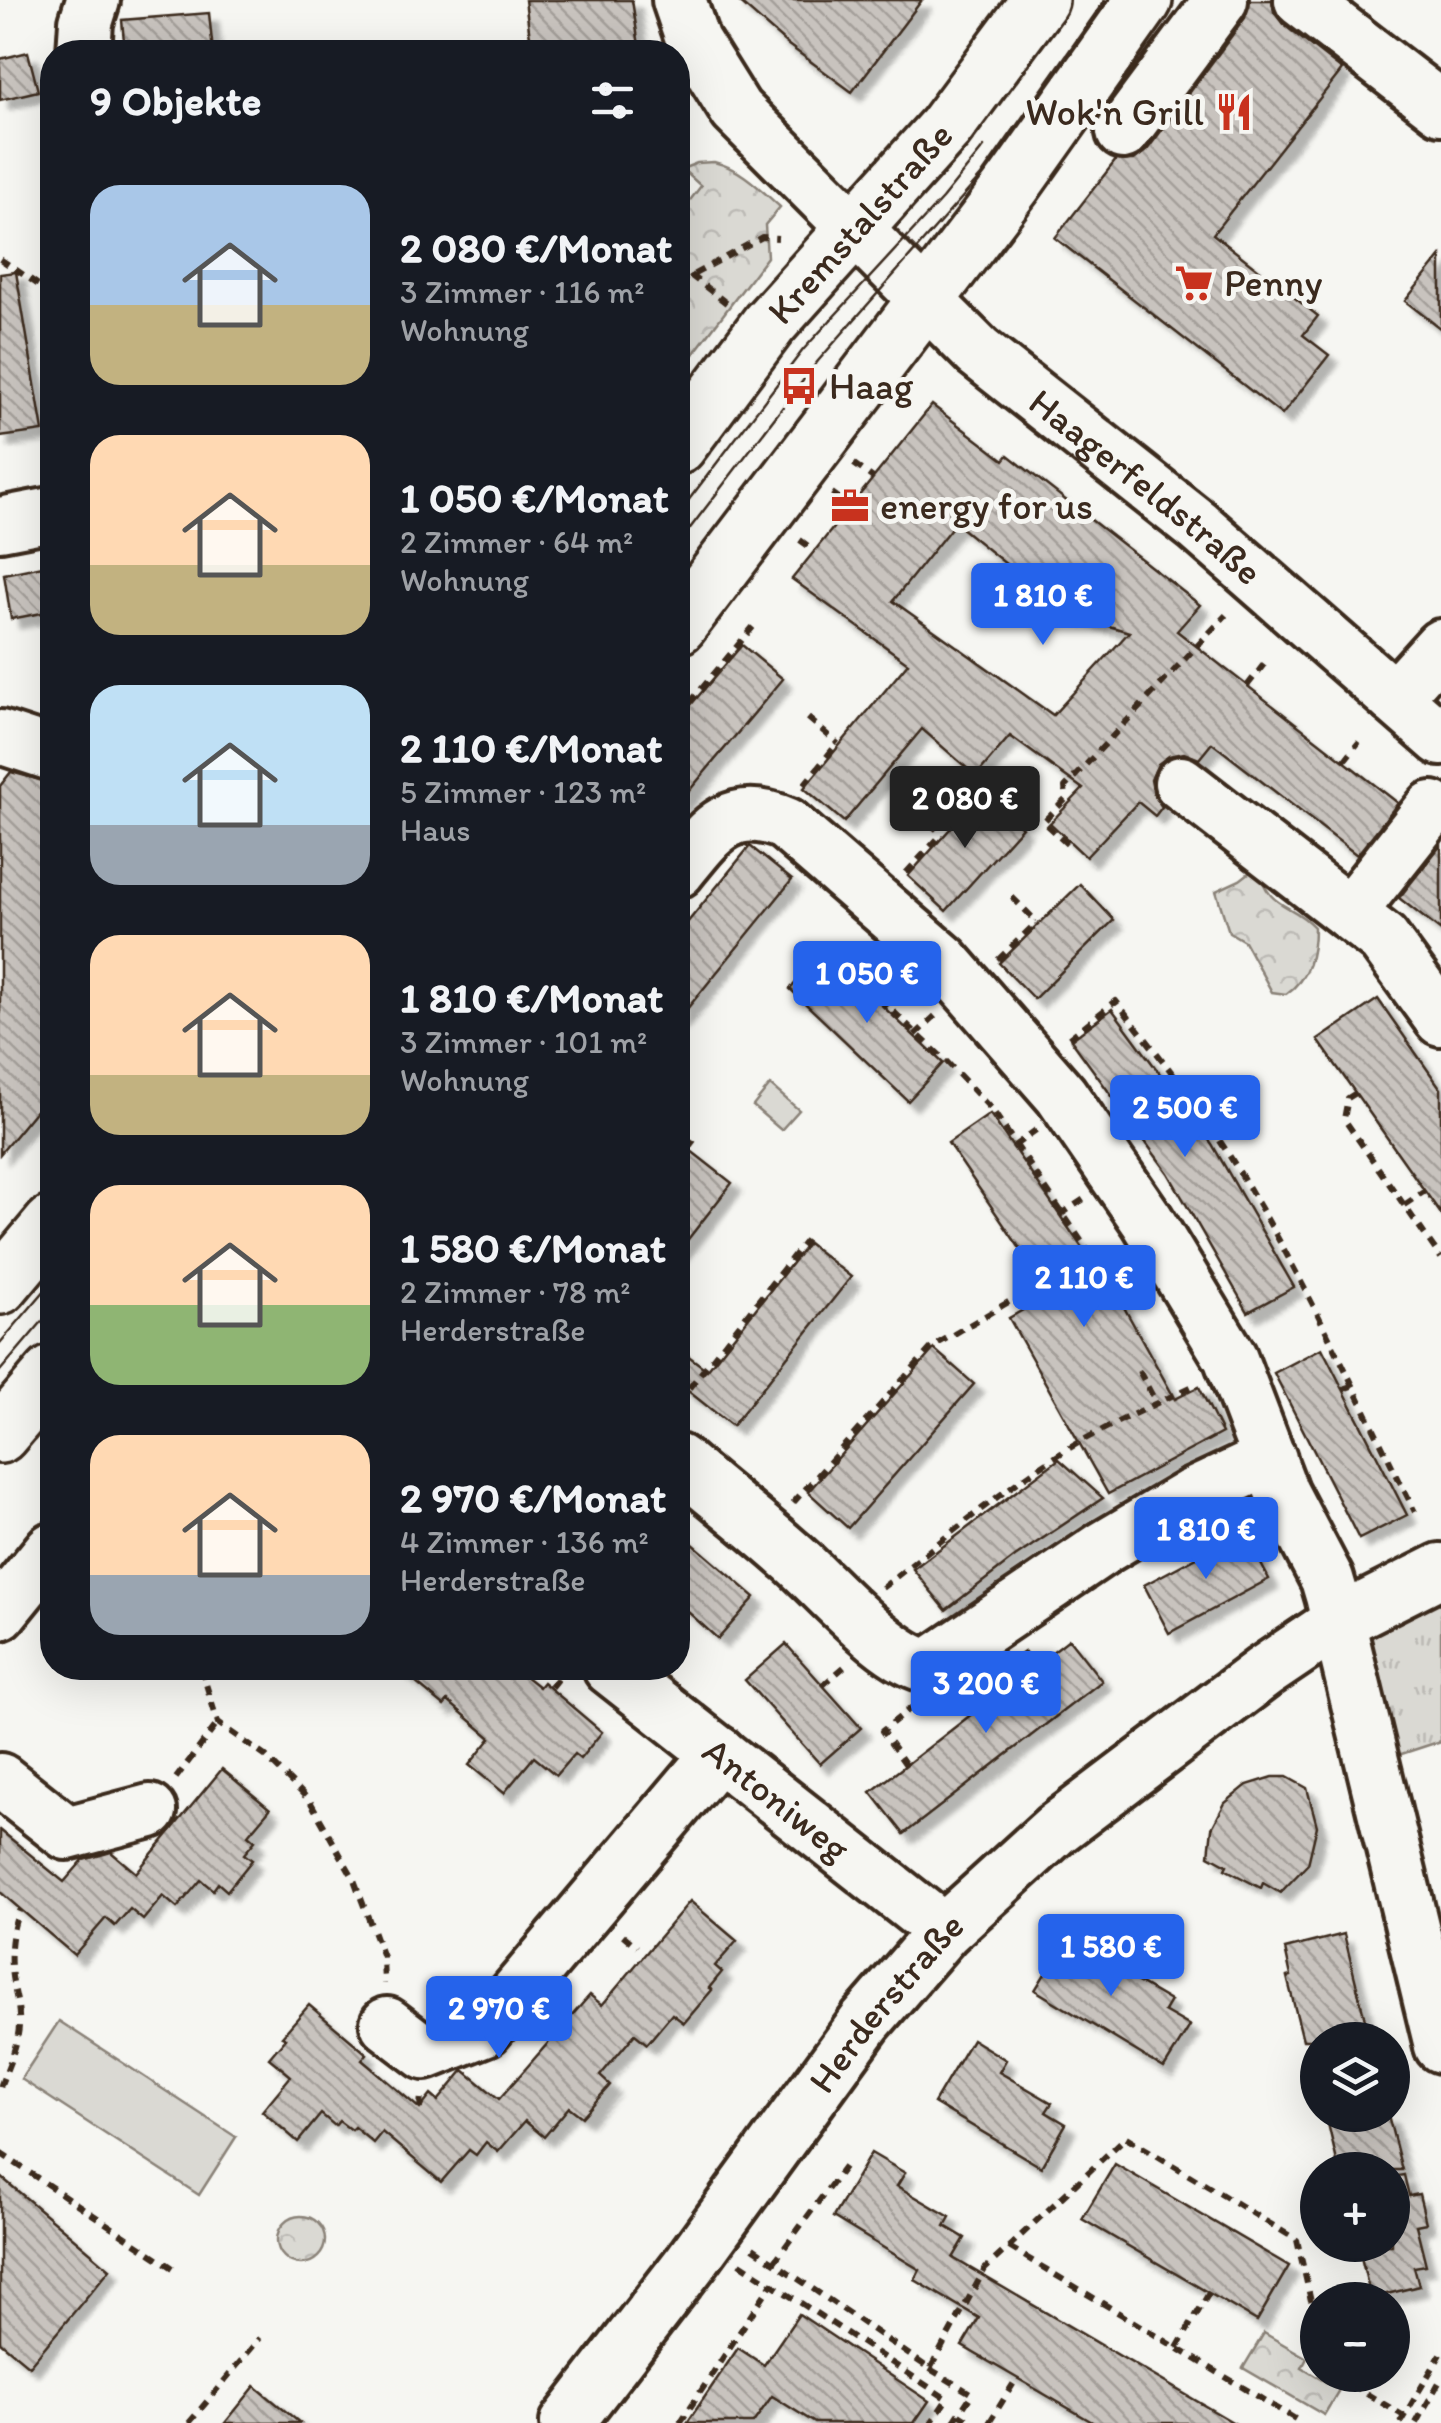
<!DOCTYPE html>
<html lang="de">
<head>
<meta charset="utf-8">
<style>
  :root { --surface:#171b24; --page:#20242c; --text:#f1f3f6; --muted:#9ea1a6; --accent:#2563eb }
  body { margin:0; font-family:Itim,sans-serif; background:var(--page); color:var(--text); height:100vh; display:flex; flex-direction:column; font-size:38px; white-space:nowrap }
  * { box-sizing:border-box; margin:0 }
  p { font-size:32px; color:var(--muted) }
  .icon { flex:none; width:55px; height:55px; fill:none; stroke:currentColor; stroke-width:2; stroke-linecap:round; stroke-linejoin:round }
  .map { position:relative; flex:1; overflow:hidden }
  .sheet { position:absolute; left:40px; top:40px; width:650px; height:1640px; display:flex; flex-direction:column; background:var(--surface); border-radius:40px; box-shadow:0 10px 40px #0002 }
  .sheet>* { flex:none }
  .fabs { position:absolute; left:1300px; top:2022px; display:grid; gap:20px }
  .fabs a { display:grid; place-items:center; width:110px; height:110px; border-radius:50%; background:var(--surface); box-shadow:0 10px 40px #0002; font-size:50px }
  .price { position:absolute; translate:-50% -85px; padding:0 22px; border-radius:10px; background:var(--accent); color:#fff; font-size:32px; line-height:65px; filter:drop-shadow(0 2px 5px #0008) }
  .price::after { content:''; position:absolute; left:50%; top:60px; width:30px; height:22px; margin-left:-15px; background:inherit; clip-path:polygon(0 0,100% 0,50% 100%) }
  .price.on { background:#222; color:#fff }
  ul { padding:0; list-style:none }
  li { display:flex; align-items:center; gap:30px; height:250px; padding:0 50px }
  li span { display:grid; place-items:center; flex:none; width:280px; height:200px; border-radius:30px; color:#555 }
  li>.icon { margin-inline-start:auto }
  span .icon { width:120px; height:120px; fill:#fffc; stroke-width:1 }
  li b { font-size:42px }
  h2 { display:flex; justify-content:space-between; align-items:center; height:120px; padding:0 50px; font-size:42px }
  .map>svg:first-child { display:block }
  .grass { fill:url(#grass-tufts); stroke:#8a8278; stroke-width:2.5 }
  .forest { fill:url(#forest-crowns); stroke:#8a8278; stroke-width:2.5 }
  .pitch { fill:#dad9d3; stroke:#8a8278; stroke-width:2.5 }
  .building { fill:url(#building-back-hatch); stroke:#3b2a1e; stroke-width:2.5; fill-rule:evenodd; filter:url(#shadow) }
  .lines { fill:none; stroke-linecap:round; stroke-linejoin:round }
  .minor-casing { stroke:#3b2a1e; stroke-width:60 }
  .major-casing { stroke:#3b2a1e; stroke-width:62 }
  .path { stroke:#3b2a1e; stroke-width:6; stroke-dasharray:10 8; stroke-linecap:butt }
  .minor { stroke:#f6f6f2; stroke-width:52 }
  .major { stroke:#f6f6f2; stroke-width:55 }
  .tram { stroke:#3b2a1e; stroke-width:2.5 }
  .labels { text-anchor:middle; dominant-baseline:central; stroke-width:10; stroke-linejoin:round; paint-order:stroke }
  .poi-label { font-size:38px; fill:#3b2a1e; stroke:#f6f6f2; text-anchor:start }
  .street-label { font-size:38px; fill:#3b2a1e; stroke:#f6f6f2 }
</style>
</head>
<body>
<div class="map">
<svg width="1441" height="2423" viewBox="0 0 1441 2423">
  <defs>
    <pattern id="grass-tufts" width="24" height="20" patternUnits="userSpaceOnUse" patternTransform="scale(2.5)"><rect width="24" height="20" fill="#dad9d3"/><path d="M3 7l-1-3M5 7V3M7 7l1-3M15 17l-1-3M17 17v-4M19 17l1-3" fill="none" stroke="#bcbab5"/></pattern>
    <pattern id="forest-crowns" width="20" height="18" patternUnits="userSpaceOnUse" patternTransform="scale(2.5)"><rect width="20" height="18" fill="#dad9d3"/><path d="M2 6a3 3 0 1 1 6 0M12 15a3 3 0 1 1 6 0" fill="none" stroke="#bcbab5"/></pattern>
    <pattern id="building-back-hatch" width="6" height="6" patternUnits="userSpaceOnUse" patternTransform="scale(2.5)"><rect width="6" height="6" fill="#c8c3be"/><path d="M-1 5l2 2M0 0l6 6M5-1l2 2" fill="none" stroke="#a49f9a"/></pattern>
    <filter id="shadow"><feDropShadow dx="9" dy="9" stdDeviation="2.5" flood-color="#0004"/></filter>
  </defs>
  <rect width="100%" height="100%" fill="#f6f6f2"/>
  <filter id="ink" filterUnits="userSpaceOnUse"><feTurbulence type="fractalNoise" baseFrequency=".01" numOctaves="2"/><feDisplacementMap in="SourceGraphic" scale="20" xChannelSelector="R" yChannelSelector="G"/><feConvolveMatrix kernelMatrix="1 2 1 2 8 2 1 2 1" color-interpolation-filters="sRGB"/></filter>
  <g filter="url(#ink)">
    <path class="grass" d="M1441,1595V1741L1386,1759L1363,1639Z"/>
    <g class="forest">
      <path d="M714,162C742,169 759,188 780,207L765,225L767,257L678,374V216L701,186L682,169L697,163Z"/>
      <path d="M1258,866C1268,911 1290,901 1314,927C1314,953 1309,978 1286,994L1272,992L1244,941L1229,932L1216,891L1240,880Z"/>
      <circle cx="301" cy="2240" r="24"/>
      <path d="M1264,2333L1307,2358L1302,2368L1339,2390L1324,2415L1243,2368Z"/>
    </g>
    <g class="pitch">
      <path d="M770,1085L799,1110L781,1130L753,1106Z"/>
      <path d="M59,2021L236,2137L199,2195L21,2079Z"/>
    </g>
    <g class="building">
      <path d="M525,0H632L640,52H532Z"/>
      <path d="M737,0H922L852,92L787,44Z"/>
      <path d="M1250,0H1272L1274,12L1283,24L1342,70L1213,234L1318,316L1303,335L1329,355L1282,415L1055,238L1116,160H1134L1147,150L1245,18Z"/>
      <path d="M209,13L213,52H125L122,20Z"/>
      <path d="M28,52L38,91L0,100V59Z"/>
      <path d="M1441,256V329L1405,301Z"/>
      <path d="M16,272L43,431L0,437V274Z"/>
      <path d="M932,405L1004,460L1008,455L1200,605L1177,631L1398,803L1357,855L1212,743L1199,759L1184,753L1169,756L1158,764L1151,780L1154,795L1162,807L1155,816L1138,802L1086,857L1050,823L1083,789L1010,736L976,776L922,729L844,822L804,788L908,663L792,579ZM955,523L1068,614L1129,632L1053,715L893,601Z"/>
      <path d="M52,564V611L11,619L4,574Z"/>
      <path d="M742,645L783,679L678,804V720Z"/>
      <path d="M11,772L52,783V1091L0,1154V786Z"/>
      <path d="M983,792L1022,827L946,911L908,876Z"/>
      <path d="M1441,845V931L1399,898Z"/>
      <path d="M750,846L792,880L678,1020V934Z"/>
      <path d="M1080,884L1114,920L1034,999L999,963Z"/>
      <path d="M825,952L943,1063L908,1101L790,989Z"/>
      <path d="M1378,999L1441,1089V1214L1318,1040Z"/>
      <path d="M1112,1009L1212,1144L1294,1287L1248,1312L1168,1173L1071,1040Z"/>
      <path d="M990,1114L1096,1268L1101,1266L1175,1399L1199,1387L1222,1433L1108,1494L1009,1318L1051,1294L948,1143Z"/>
      <path d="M690,1150L732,1183L678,1252V1165Z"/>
      <path d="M808,1243L851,1277L732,1426L678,1383V1348L707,1370Z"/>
      <path d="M1322,1348L1407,1515L1359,1539L1274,1373Z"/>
      <path d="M934,1349L974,1384L848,1528L808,1492Z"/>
      <path d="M1059,1459L1103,1498L1015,1557L946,1610L913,1569Z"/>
      <path d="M678,1531L755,1597L718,1639L678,1603Z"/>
      <path d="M1244,1532L1269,1579L1169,1633L1144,1585Z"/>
      <path d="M1069,1639L1102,1681L904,1834L871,1792Z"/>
      <path d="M786,1644L861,1728L820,1764L745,1680Z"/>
      <path d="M398,1668H515L539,1687L543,1682L602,1732L580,1759L574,1754L556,1775L534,1757L504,1793L469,1765L491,1738L448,1701L444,1706Z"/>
      <path d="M222,1769L270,1809L248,1835L255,1841L244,1854L252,1860L227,1891L218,1883L213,1890L201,1880L177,1908L163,1896L143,1920L130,1909L115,1926L106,1918L74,1955L0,1892V1830L64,1882L83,1860L111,1852L136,1873Z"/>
      <path d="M1273,1777H1287L1307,1788L1317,1826L1308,1864L1280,1893L1263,1883L1261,1888L1225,1869L1227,1865L1209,1855L1212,1828L1225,1803L1247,1785Z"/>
      <path d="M690,1901L737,1941L715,1966L722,1972L709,1988L712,1990L684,2023L672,2014L647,2044L635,2034L600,2076L610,2085L582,2117L569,2107L544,2137L525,2121L498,2152L486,2142L476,2155L469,2150L441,2182L382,2132L373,2143L354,2127L351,2130L339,2121L335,2126L321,2114L298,2142L262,2111L291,2076L269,2058L286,2038L282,2036L309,2005L367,2054L362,2060L420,2109L431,2095L438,2101L464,2070L499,2099L590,1995L602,2005Z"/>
      <path d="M1074,1926L1110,1947L1102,1961L1170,2001L1164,2011L1190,2026L1164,2068L1035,1990Z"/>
      <path d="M1344,1934L1370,2040H1303L1287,1977L1291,1976L1285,1949Z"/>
      <path d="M972,2039L1006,2060L999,2072L1052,2103L1046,2112L1066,2124L1041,2167L934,2103Z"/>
      <path d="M1326,2115H1388L1402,2170H1339Z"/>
      <path d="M871,2153L905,2173L897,2186L950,2217L945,2226L965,2238L953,2258L1234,2423H1094L962,2346L979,2318L915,2280L920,2270L833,2217Z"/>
      <path d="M1115,2164L1289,2266L1257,2321L1082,2219Z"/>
      <path d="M1404,2175L1409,2196L1419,2194L1426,2223L1416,2225L1426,2265L1414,2267L1419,2286L1371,2298L1358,2245H1392V2177Z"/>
      <path d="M0,2176L110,2269L29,2366L0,2342Z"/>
      <path d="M799,2314L929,2401L914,2423H815L772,2396L753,2423H687L738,2348L764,2365Z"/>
      <path d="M255,2386L300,2423H225Z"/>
    </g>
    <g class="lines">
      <g class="minor-casing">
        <g id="minor">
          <path id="s1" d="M679,0L693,41L736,110L978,352L1198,526L1441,739"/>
          <path d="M1301,0L1441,108"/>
          <path d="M84,52L86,22L93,0"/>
          <path d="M1123,132L1221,0"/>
          <path d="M0,524L52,514"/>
          <path d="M1394,698L1441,646"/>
          <path d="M0,737L52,754"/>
          <path d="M1181,783L1349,913L1432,808"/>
          <path d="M678,871C710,831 731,800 786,824L944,961L1061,1095L1147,1220L1230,1357L1282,1493L1327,1579L1332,1596L1441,2046"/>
          <path d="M1349,913L1383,939L1441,1019"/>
          <path d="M678,1461C715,1493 754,1523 791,1556C825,1585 888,1660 929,1666L1105,1547L1191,1496L1270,1459"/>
          <path d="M0,1613L52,1549"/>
          <path id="s2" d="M610,1668L944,1931"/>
          <path d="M0,1780L67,1833L150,1811"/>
          <path d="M387,2024L425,2053L486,2029L719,1753"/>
          <path id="s3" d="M567,2423L691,2262L866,2021L944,1931L1055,1830L1264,1672L1338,1622L1441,1570"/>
        </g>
      </g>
      <g class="major-casing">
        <g id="major">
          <path id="s4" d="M678,446L769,324L945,128L1040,0"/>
          <path d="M678,626L1013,185L1144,0"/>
          <path d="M0,1286L52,1224"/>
          <path d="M0,1435L52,1374"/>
        </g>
      </g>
      <g class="path">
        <path d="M0,259L52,294"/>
        <path d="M690,275L729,305"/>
        <path d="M678,283L762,237L778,238"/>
        <path d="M854,464L873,478"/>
        <path d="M832,493L850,506"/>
        <path d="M800,540L815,551"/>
        <path d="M1247,686L1268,659"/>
        <path d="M678,717L753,627"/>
        <path d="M808,718L838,744"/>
        <path d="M1344,761L1359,742"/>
        <path d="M804,785L837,744"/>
        <path d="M916,811L943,835"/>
        <path d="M1067,844L1043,822L1066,799L1065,787L1226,615"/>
        <path d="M906,873L942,834"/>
        <path d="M1012,897L1038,923"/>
        <path d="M828,950L946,1061L993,1111L1097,1264L1119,1252"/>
        <path d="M998,960L1037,922"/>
        <path d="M853,978L873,957"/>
        <path d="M915,1035L935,1016"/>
        <path d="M1069,1038L1116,1001C1151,1046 1189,1092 1220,1141C1296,1258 1352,1387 1415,1512"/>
        <path d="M1356,1093L1348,1098L1344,1119L1441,1258"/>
        <path d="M1014,1146L1036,1130"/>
        <path d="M678,1161L694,1140"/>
        <path d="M1404,1205L1425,1191"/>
        <path d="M1060,1215L1084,1199"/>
        <path d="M1139,1371L1157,1404"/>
        <path d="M1343,1389L1352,1386"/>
        <path d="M678,1402L806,1240"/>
        <path d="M793,1503L932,1347L1092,1253"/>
        <path d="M882,1588C937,1545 990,1499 1049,1461C1094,1431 1145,1409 1193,1386"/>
        <path d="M1022,1652L1033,1667"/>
        <path d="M201,1668L218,1723L265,1756L310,1801L353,1877L383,1957L384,1984"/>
        <path d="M823,1685L844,1667"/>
        <path d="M551,1687L566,1668"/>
        <path d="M956,1696L971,1715"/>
        <path d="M906,1765L882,1731L911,1708"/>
        <path d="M176,1778L218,1723"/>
        <path d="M623,1935L637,1947"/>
        <path d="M0,2087C7,2068 18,2046 19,2026C20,2012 17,2001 14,1987C8,1963 10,1931 20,1909"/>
        <path d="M420,2109L421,2094"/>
        <path d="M0,2153L173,2268"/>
        <path d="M1009,2247L1302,2423"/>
        <path d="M753,2248L930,2369L985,2269L1126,2137L1297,2240L1318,2331"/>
        <path d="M774,2262L844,2167"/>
        <path d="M740,2263L947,2399L931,2423"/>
        <path d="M1177,2348L1209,2293"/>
        <path d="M930,2369L972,2394L959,2414L973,2423"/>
        <path d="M1335,2375L1404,2416"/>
        <path d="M189,2423L260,2338"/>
        <path d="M680,2423L772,2283"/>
        <path d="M953,2423L959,2414"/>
        <path d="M989,2423L1017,2378"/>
        <path d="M1400,2423L1441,2354"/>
        <path d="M1416,2423L1441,2379"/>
      </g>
      <use href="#minor" class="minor"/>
      <use href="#major" class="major"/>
      <g class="tram">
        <path d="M678,514L803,350L942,199L984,147"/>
        <path d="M678,544L818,361L981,176L1105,0"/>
        <path d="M0,1343L52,1282"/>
        <path d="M0,1371L52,1310"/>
      </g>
    </g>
  </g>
  <defs>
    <g id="restaurant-bare" transform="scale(3)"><path d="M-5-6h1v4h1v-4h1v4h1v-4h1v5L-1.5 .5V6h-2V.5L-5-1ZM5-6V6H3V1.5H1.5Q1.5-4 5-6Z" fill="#c8321e" stroke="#f6f6f2" stroke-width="2.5" paint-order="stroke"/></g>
    <g id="supermarket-bare" transform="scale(3)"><path d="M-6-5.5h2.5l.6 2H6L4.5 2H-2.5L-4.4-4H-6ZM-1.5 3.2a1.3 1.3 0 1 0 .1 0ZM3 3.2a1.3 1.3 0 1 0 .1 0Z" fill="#c8321e" stroke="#f6f6f2" stroke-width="2.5" paint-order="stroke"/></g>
    <g id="bus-bare" transform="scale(3)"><path d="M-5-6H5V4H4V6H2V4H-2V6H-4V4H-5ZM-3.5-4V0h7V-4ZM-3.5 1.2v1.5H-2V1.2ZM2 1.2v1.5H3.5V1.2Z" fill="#c8321e" stroke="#f6f6f2" stroke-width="2.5" paint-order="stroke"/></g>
    <g id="office-bare" transform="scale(3)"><path d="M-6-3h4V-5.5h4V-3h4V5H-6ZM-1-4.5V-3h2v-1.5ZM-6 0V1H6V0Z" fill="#c8321e" stroke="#f6f6f2" stroke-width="2.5" paint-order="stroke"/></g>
  </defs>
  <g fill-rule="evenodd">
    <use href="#restaurant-bare" x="1234" y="112"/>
    <use href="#supermarket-bare" x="1194" y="283"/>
    <use href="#bus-bare" x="799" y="386"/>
    <use href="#office-bare" x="850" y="506"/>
  </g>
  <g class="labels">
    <g class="poi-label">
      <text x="1204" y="112" text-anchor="end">Wok'n Grill</text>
      <text x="1224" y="283">Penny</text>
      <text x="829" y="386">Haag</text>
      <text x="880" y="506">energy for us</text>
    </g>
    <g class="street-label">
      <text stroke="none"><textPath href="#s4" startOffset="288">Kremstalstraße</textPath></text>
      <text stroke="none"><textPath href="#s1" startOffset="682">Haagerfeldstraße</textPath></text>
      <text stroke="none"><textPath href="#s2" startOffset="212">Antoniweg</textPath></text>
      <text stroke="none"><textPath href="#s3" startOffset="528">Herderstraße</textPath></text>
    </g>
  </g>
</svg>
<div class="fabs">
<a><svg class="icon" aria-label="layers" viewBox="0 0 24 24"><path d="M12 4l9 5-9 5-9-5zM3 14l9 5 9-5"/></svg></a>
<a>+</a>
<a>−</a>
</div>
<b class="price" style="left:1043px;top:648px">1 810 €</b>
<b class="price on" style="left:965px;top:851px">2 080 €</b>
<b class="price" style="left:867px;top:1026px">1 050 €</b>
<b class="price" style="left:1185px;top:1160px">2 500 €</b>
<b class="price" style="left:1084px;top:1330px">2 110 €</b>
<b class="price" style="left:1206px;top:1582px">1 810 €</b>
<b class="price" style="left:986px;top:1736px">3 200 €</b>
<b class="price" style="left:1111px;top:1999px">1 580 €</b>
<b class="price" style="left:499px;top:2061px">2 970 €</b>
<section class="sheet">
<h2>9 Objekte<svg class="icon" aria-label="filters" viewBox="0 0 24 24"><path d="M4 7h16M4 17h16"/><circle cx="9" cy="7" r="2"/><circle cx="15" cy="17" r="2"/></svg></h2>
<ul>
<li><span style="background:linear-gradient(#a9c7e8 60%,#c2b280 0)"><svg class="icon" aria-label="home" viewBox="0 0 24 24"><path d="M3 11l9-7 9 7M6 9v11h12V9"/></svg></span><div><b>2 080 €/Monat</b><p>3 Zimmer · 116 m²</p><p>Wohnung</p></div></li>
<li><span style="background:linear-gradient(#ffd9b3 65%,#c2b280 0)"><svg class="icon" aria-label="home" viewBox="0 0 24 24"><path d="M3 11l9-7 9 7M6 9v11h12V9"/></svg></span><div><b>1 050 €/Monat</b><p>2 Zimmer · 64 m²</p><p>Wohnung</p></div></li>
<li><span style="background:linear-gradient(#bfe0f5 70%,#9aa5b1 0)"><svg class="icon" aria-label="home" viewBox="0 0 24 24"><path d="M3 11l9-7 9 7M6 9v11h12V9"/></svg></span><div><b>2 110 €/Monat</b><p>5 Zimmer · 123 m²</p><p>Haus</p></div></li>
<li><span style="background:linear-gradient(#ffd9b3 70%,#c2b280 0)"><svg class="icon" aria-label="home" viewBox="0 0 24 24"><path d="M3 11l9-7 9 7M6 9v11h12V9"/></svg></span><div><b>1 810 €/Monat</b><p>3 Zimmer · 101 m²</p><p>Wohnung</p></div></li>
<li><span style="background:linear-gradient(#ffd9b3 60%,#8fb573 0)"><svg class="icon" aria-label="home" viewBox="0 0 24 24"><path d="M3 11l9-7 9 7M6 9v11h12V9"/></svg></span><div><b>1 580 €/Monat</b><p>2 Zimmer · 78 m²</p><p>Herderstraße</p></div></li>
<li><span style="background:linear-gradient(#ffd9b3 70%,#9aa5b1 0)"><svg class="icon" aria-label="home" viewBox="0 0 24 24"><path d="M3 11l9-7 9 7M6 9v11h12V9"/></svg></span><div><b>2 970 €/Monat</b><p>4 Zimmer · 136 m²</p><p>Herderstraße</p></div></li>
</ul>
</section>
</div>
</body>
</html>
